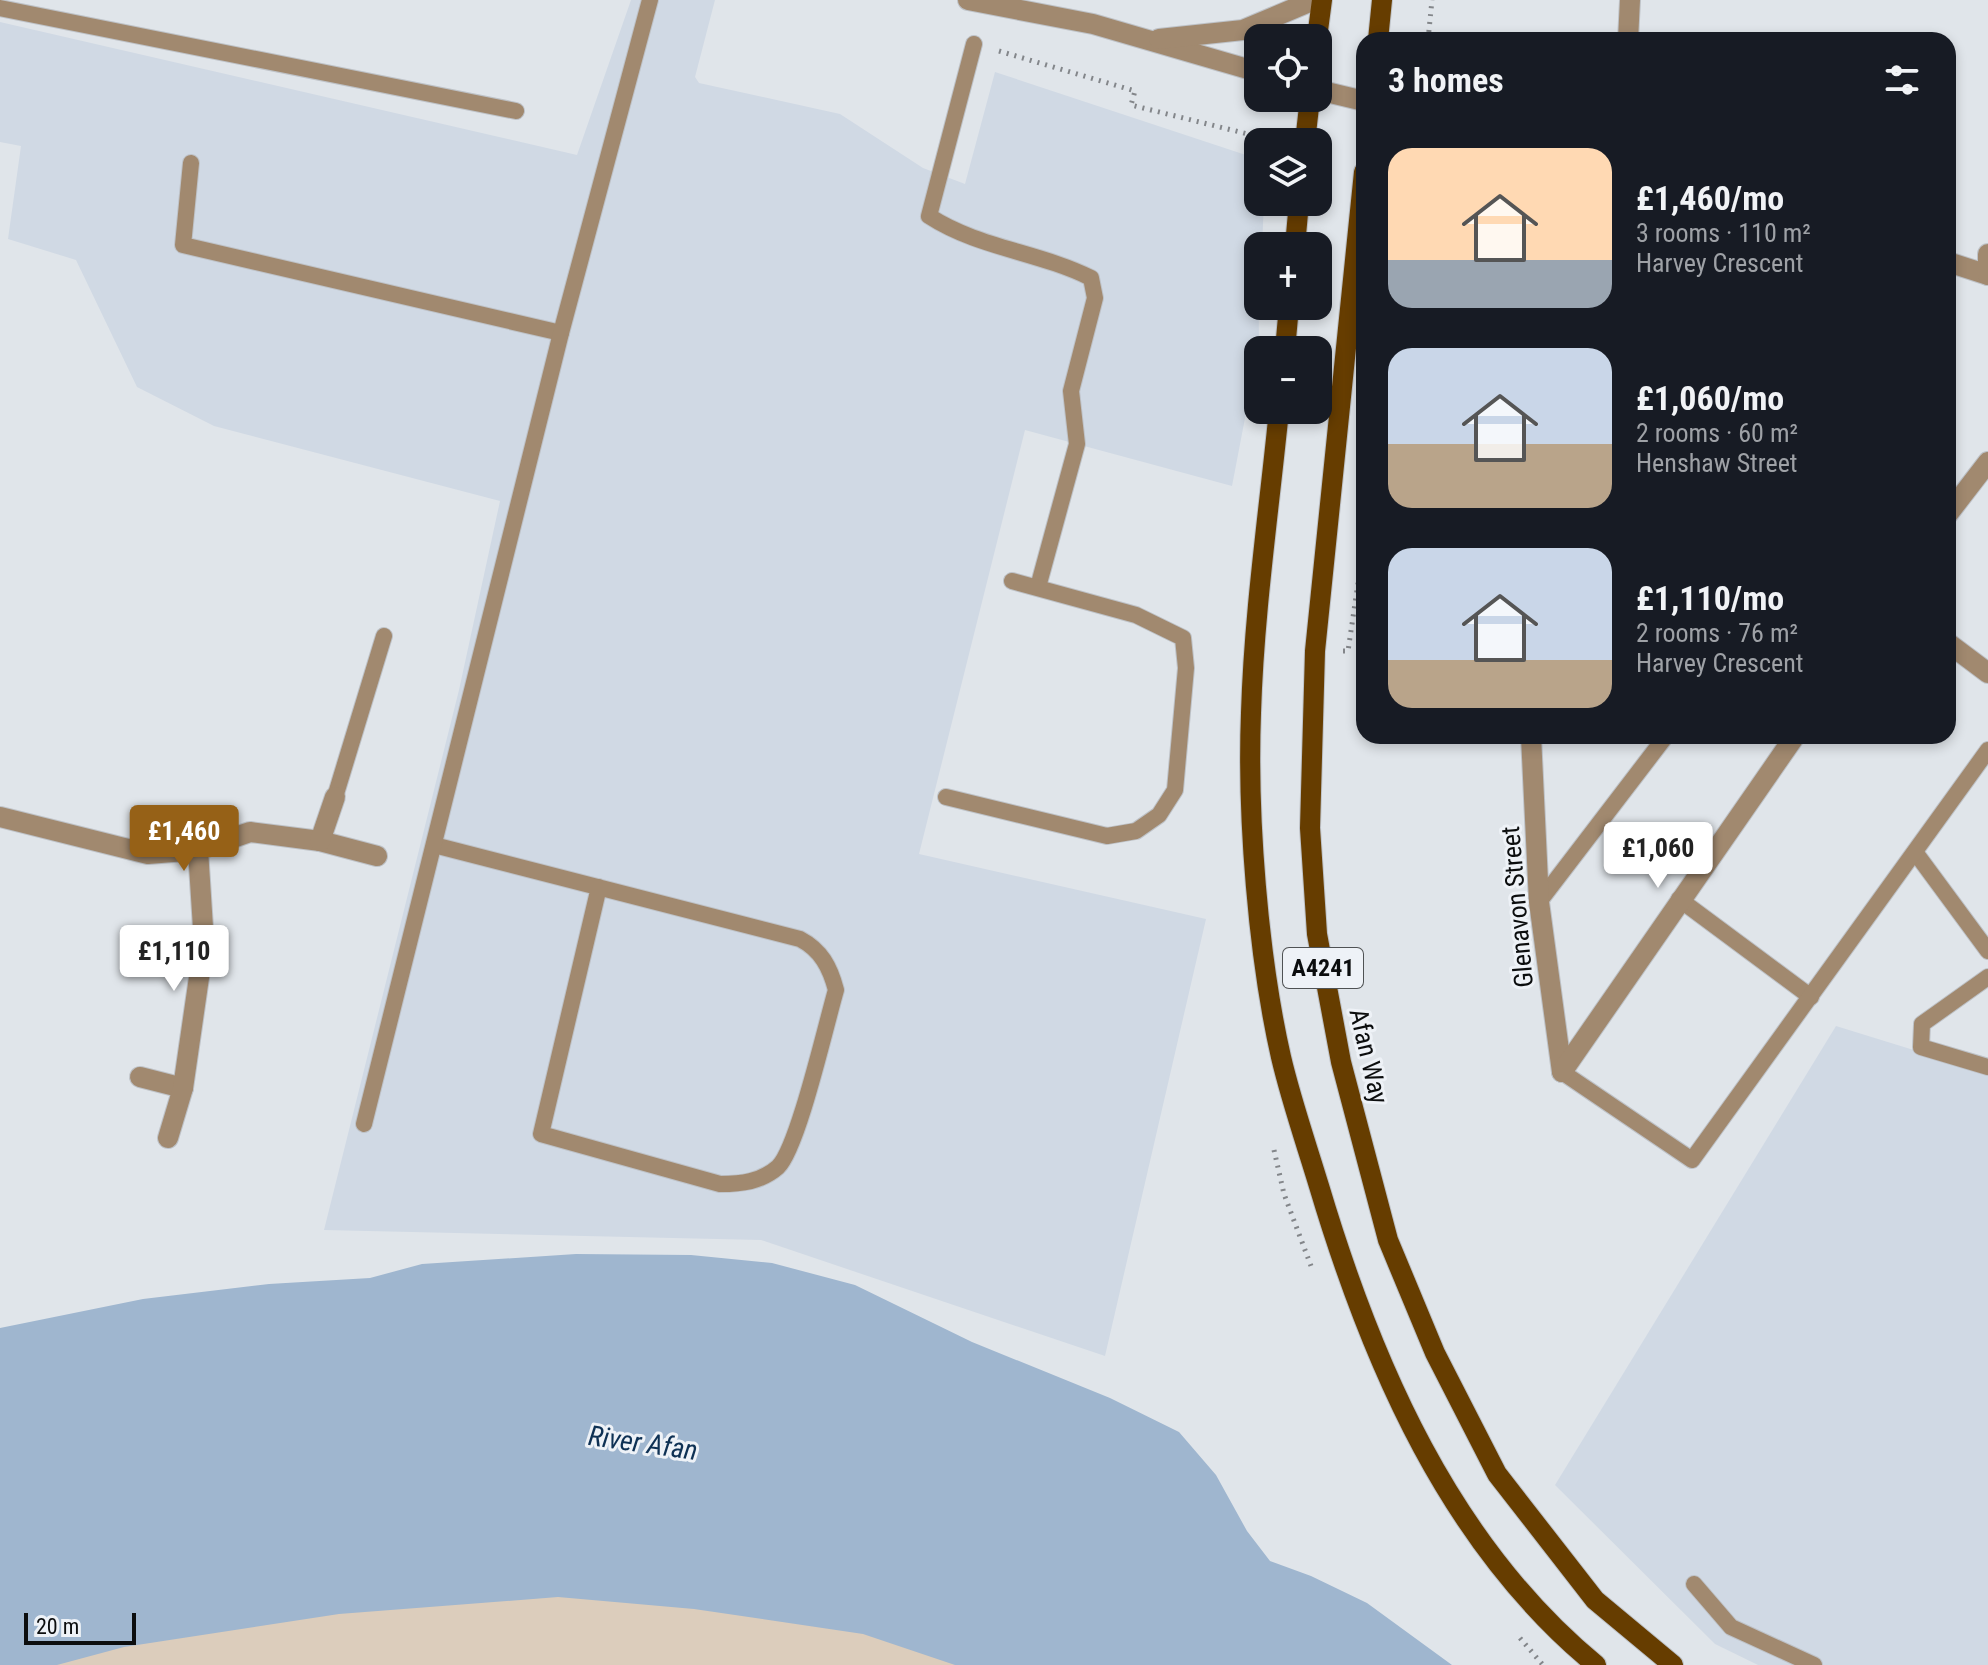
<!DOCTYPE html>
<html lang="en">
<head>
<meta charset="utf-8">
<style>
  :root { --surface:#171b24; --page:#242831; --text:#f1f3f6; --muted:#9ea1a6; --accent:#966117 }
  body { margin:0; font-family:"Roboto Condensed",sans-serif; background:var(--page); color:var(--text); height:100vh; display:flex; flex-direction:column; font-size:30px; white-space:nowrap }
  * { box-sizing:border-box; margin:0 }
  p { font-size:26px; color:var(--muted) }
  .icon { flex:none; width:44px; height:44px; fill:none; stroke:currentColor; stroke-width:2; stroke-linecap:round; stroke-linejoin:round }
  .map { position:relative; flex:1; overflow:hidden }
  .side { position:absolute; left:1356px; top:32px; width:600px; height:712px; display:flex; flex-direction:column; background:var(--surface); border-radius:24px; box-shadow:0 4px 12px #0003 }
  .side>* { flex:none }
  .tools { position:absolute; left:1244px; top:24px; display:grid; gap:16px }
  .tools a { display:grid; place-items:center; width:88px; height:88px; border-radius:16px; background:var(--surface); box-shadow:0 4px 12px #0003; font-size:40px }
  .scale { position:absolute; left:24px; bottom:20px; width:112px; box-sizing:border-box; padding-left:8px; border:4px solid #0b0d0e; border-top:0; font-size:22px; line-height:28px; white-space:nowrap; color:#0b0d0e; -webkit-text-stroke:6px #eef2f7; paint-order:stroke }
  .price { position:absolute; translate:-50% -68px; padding:0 18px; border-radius:8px; background:#fff; color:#222; font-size:26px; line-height:52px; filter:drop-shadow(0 2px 4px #0008) }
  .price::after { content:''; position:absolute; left:50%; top:48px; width:24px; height:18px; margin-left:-12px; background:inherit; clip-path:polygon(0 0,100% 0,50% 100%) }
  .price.selected { background:var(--accent); color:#fff }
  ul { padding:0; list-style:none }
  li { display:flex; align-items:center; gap:24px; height:200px; padding:0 32px }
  li span { display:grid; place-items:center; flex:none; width:224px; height:160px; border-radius:24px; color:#555 }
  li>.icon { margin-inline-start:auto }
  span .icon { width:96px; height:96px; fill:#fffc; stroke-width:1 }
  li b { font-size:34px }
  h2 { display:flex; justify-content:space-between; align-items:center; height:96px; padding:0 32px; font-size:34px }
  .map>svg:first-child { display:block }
  .built { fill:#d0d9e4 }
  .green { fill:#dccdbc }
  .water { fill:#9fb6cf }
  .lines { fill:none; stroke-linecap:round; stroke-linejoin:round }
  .service-casing { stroke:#bec2c7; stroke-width:18 }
  .minor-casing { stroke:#bec2c7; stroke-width:22 }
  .tertiary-casing { stroke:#bec2c7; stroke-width:22 }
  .primary-casing { stroke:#bec2c7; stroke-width:22 }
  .path { stroke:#83868a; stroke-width:5; stroke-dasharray:2 6; stroke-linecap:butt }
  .service { stroke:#a1896f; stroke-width:16 }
  .minor { stroke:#a1896f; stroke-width:20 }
  .tertiary { stroke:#a1896f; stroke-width:20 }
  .primary { stroke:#663d00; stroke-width:20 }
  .labels { text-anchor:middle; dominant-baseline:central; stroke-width:6; stroke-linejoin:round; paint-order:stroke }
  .shield { fill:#eef2f7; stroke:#4f5254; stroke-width:2 }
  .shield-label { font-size:24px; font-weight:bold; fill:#0b0d0e }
  .street-label { font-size:26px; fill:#0b0d0e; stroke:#eef2f7 }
  .water-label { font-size:28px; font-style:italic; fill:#0e3154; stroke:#eef2f7 }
</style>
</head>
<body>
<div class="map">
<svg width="1988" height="1665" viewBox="0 0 1988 1665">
  <rect width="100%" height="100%" fill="#e0e5ea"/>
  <g class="built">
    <path d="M631,0H715L695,77L699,83L840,114L923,168L965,184L995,72L1258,159V202H1264L1262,246H1258L1259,345L1232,486L1025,430L919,854L1206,919L1105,1356L761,1240L324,1230L459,690L500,501L214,426L137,387L76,260L8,239L21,146L0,142V22L577,155Z"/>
    <path d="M1836,1026L1988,1073V1665H1758L1715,1644L1555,1485Z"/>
  </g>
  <path class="green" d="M0,1456L1057,1665H0Z"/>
  <path class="water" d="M576,1254L691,1255L772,1263L855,1285L972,1342L1110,1398L1179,1432L1216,1475L1247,1531L1270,1561L1311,1576L1367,1603L1452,1665H955L863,1634L694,1609L558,1597L339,1614L124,1647L57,1665H0V1328L143,1299L269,1284L370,1278L422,1264Z"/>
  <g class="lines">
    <g class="service-casing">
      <g id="service">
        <path d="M0,8L516,111"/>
        <path d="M974,44L929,216C978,248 1039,252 1091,278L1095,298L1071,391L1077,444L1038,587"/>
        <path d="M191,163L183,245L561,333"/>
        <path d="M335,797L384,636"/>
        <path d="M946,797L1107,836L1136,831L1159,815L1175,790L1186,668L1183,638L1136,615L1012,581"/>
        <path d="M434,845L800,939C821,950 830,967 836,990C826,1024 798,1148 778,1167C761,1182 741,1184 720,1184L541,1134L599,887"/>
        <path d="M1915,852L1988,951"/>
        <path d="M1679,899L1811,997"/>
        <path d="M1539,902L1666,736"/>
        <path d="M1988,977L1922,1024L1921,1047L1988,1067"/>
        <path d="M1562,1072L1692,1160L1988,750"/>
        <path d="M364,1124L561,333L650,0"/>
        <path d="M1694,1584L1731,1627L1814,1665"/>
      </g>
    </g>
    <g class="minor-casing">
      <g id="minor">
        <path d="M1628,40L1630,0"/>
        <path d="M1948,262L1988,275"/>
        <path d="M1988,275V254"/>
        <path d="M1948,514L1988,462"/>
        <path d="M1948,643L1988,673"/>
        <path d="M1531,736L1539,902L1562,1072"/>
        <path d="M0,817L148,854L198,850L250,832L320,841L377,856"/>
        <path d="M320,841L335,797"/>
        <path d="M1562,1072L1795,736"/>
        <path d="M140,1077L183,1088"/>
        <path d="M168,1138L183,1088L204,943L198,850"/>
      </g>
    </g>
    <g class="tertiary-casing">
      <g id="tertiary">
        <path d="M968,0L1093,24L1258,72"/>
        <path d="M1159,39L1243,30L1314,0"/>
        <path d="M1318,90L1364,101"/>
      </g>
    </g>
    <g class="primary-casing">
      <g id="primary">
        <path d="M1317,38L1322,0"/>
        <path d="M1378,40L1382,0"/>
        <path d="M1305,142L1310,98"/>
        <path d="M1364,172L1315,651L1310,828L1317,934L1341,1062L1388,1240L1435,1353L1497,1474L1595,1600L1673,1665"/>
        <path d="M1295,246L1299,202"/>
        <path d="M1285,350L1289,306"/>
        <path d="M1279,410C1269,511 1254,612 1251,713C1247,816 1258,956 1281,1057C1291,1100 1306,1143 1319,1186C1372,1364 1450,1545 1596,1665"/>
      </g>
    </g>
    <g class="path">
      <path d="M1428,40L1432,0"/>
      <path d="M999,51L1135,91L1131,105L1276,141"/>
      <path d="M1343,651H1348L1364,543"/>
      <path d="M1274,1150L1284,1194L1311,1266"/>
      <path d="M1520,1638L1543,1665"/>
    </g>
    <use href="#service" class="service"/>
    <use href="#minor" class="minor"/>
    <use href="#tertiary" class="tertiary"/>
    <use href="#primary" class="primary"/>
  </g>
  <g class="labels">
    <rect class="shield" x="1283" y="948" width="80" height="40" rx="6"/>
    <g class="shield-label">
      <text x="1323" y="968">A4241</text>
    </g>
    <g class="street-label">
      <text transform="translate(1517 907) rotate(-95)">Glenavon Street</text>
      <text transform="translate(1369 1056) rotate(77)">Afan Way</text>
    </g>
    <g class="water-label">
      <text transform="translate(643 1443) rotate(8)">River Afan</text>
    </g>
  </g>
</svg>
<div class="tools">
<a><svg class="icon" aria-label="locate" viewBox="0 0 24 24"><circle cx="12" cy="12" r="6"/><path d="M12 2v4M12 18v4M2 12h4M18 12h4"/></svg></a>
<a><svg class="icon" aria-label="layers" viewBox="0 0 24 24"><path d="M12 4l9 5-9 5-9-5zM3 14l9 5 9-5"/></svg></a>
<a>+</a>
<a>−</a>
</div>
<div class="scale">20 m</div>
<b class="price selected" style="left:184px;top:873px">£1,460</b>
<b class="price" style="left:1658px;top:890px">£1,060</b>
<b class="price" style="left:174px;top:993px">£1,110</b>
<section class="side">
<h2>3 homes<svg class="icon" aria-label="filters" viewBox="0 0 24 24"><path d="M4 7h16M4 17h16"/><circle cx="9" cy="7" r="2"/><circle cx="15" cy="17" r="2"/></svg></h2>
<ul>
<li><span style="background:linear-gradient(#ffd9b3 70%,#9aa5b1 0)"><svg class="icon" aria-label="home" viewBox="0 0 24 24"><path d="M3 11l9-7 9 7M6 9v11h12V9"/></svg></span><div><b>£1,460/mo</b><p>3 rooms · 110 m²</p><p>Harvey Crescent</p></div></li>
<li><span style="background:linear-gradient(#c9d6e8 60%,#b9a48a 0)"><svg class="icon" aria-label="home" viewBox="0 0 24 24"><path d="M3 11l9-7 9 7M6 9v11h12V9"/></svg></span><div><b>£1,060/mo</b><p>2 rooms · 60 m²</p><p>Henshaw Street</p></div></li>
<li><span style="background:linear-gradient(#c9d6e8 70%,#b9a48a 0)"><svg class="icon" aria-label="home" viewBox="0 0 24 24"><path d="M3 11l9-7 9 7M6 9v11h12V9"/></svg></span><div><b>£1,110/mo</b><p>2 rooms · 76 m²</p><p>Harvey Crescent</p></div></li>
</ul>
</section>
</div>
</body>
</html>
